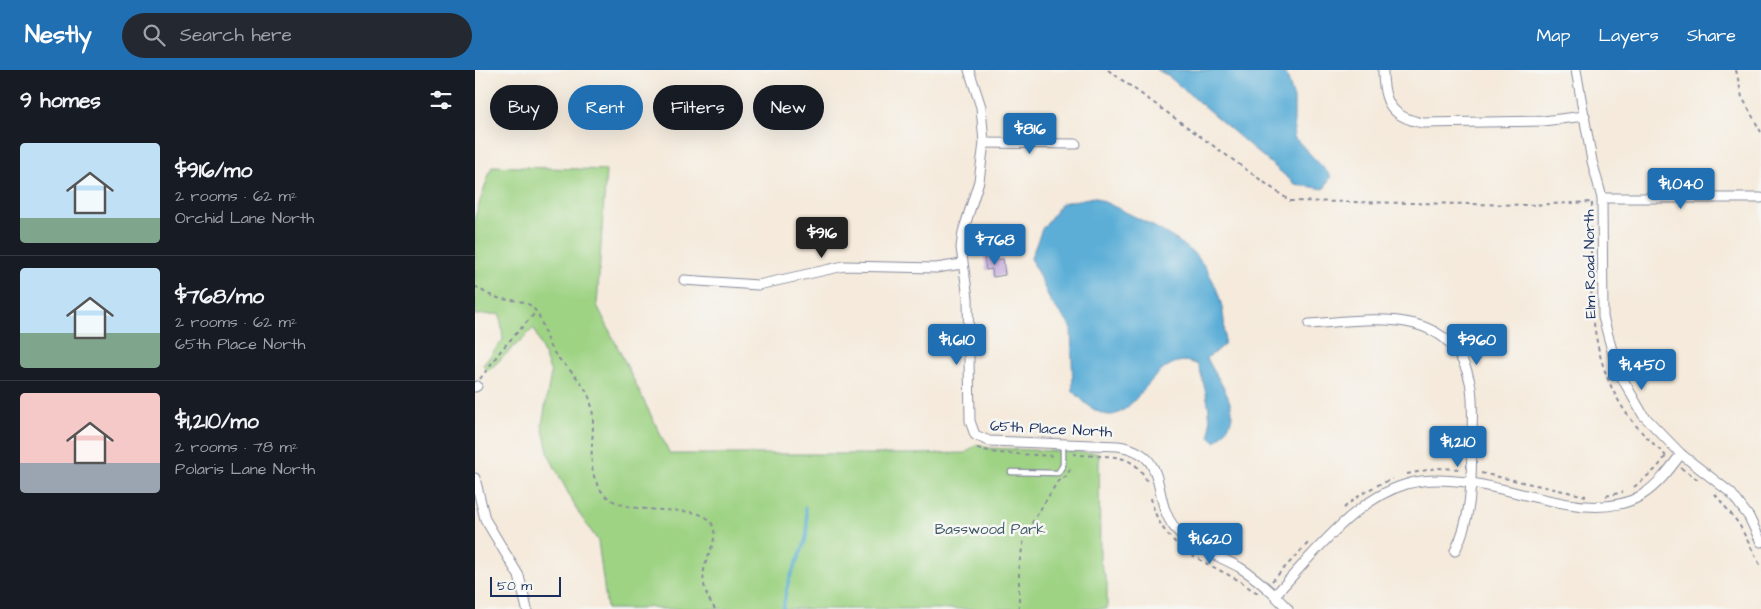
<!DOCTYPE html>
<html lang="en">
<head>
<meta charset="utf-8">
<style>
  :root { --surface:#171b24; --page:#242831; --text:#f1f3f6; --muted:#9ea1a6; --line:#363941; --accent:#1f6fb2 }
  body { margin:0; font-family:"Architects Daughter",sans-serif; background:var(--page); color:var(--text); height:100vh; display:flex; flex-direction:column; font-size:19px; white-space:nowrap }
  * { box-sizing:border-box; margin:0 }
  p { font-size:16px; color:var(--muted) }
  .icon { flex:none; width:28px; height:28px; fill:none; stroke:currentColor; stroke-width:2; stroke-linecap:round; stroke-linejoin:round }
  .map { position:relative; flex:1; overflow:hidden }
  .side { display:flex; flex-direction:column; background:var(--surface); width:475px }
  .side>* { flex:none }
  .hud { position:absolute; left:15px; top:15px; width:475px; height:45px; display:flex; gap:10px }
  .scale { position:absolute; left:15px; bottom:12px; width:71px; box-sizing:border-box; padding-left:5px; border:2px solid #1b2f5e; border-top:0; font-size:14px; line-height:18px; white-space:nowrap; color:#1b2f5e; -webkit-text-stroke:4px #f6f6f2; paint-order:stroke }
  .price { position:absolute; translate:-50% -42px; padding:0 11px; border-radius:5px; background:var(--accent); color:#fff; font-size:16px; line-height:32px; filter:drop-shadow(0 1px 2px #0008) }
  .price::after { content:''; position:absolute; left:50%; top:30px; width:15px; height:11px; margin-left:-8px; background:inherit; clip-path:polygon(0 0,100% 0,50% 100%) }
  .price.active { background:#222; color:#fff }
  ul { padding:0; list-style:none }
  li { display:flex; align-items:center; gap:15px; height:125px; padding:0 20px }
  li+li { border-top:1px solid var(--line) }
  li span { display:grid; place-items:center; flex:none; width:140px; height:100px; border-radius:5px; color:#555 }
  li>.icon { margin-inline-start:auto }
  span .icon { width:60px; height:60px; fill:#fffc; stroke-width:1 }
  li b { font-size:21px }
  h2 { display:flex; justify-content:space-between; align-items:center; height:60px; padding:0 20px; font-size:21px }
  .tag { padding:0 18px; border-radius:22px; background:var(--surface); box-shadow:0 5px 20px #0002; font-size:18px; line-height:45px }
  .tag.active { background:var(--accent); color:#fff }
  header { display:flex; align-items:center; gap:30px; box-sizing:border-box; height:70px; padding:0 25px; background:var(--accent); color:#fff }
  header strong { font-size:24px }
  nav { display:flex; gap:28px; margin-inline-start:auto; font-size:18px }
  .search { width:350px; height:45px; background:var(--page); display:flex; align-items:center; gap:12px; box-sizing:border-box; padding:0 18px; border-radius:28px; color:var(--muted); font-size:19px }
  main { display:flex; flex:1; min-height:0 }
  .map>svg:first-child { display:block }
  .green { fill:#9fd384; stroke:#5d8171 }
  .water { fill:#5baed7; stroke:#3b6e9a }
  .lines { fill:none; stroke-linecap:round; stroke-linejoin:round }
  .stream { stroke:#5baed7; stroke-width:3 }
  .building { fill:#c7aedd }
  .service-casing { stroke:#888c9c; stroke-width:7 }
  .minor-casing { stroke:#888c9c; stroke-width:11 }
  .path { stroke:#888c9c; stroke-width:2; stroke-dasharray:4 4; stroke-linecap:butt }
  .service { stroke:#fff; stroke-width:4.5 }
  .minor { stroke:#fff; stroke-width:9 }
  .labels { text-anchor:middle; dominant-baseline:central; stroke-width:5; stroke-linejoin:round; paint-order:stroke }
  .street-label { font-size:15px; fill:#1b2f5e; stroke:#f6f6f2 }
  .park-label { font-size:15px; fill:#3c5868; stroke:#f6f6f2 }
</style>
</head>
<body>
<header>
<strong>Nestly</strong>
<div class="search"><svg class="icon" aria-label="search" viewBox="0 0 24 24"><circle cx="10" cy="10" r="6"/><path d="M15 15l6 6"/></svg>Search here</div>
<nav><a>Map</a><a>Layers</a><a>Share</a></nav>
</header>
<main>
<section class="side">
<h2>9 homes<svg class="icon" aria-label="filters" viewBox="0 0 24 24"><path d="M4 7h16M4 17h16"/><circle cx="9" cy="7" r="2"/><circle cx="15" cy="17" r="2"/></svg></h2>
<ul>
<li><span style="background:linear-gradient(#bfe0f5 75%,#7fa58c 0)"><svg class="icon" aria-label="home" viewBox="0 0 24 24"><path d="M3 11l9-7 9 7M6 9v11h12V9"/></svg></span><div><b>$916/mo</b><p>2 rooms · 62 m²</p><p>Orchid Lane North</p></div></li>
<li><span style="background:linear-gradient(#bfe0f5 65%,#7fa58c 0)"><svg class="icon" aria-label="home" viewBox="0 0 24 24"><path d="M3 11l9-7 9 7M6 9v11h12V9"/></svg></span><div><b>$768/mo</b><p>2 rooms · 62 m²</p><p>65th Place North</p></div></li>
<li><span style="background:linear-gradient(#f6c9c9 70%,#9aa5b1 0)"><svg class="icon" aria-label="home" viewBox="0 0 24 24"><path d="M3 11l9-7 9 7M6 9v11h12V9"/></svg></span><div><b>$1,210/mo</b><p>2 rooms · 78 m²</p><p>Polaris Lane North</p></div></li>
</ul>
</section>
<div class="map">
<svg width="1286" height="539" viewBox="0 0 1286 539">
  <rect width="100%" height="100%" fill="#f6f6f2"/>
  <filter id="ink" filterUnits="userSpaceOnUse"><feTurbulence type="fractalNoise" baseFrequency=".02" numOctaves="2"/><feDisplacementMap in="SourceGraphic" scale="10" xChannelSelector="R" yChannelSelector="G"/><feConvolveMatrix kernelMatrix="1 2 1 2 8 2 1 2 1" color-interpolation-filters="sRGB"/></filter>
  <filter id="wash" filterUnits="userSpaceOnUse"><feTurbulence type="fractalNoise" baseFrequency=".0096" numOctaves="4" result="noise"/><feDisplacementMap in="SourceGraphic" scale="20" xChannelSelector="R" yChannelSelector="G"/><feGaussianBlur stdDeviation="1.12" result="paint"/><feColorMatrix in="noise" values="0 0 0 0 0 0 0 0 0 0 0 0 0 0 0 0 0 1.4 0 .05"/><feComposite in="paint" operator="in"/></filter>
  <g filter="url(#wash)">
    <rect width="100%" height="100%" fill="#f5eadb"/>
    <path class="green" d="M17,96L131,100L122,235L195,384H441L490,383L502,374L513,378L624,383L625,491L632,513V539H182L174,536L166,539H132L123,471L103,442L74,386L67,355L76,303L59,258L13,301L8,295L28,270L25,244L0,245V146Z"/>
    <g class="water">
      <path d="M682,0H810L819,28V67L856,106L849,119L820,114L692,5Z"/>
      <path d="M619,127C646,140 707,167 724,189C744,214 752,244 749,275L732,288C739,303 759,330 757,346C756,356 747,365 741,372L735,367C736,341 731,319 723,295C681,273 661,355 629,344C616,340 607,330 598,321L596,257L576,232L556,188L567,159L587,133Z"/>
    </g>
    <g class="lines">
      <path class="stream" d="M308,539C310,529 311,517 315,508C326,478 337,471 330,437"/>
    </g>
    <g id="blocks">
      <path class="building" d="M519,184L520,190L528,189L530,205L518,207L517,199L511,200L509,186Z"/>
    </g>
  </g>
  <g filter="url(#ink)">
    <use href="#blocks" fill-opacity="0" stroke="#888c9c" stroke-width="1"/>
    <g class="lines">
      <g class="service-casing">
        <path id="service" d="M536,402L583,403L588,395V374"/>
      </g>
      <g class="minor-casing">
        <g id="minor">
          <path d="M494,0L506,37L509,73L504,111L488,162L486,178L493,228L495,351L500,365L514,371L643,376C696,384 675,425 699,457C714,476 742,485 764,497C782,508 798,523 813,539"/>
          <path d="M908,0C908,31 915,47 948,53L1068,51L1110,46"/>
          <path d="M1101,0L1117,91L1127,128L1128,247L1142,299L1168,345L1206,384L1256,423L1274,447L1286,472"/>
          <path d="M509,73L601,74"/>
          <path d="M1127,128H1286"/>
          <path d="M209,210L283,215L369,196L461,198L487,194"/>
          <path d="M834,254C893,250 977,233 995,312C999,331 997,350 997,369C996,409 998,445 980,481"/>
          <path d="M0,317L2,316"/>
          <path d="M0,408L10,449L44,506L52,539"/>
          <path d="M800,525C837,486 879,429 932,414C1006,393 1106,463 1167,425C1183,415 1194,400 1206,384"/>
        </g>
      </g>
      <g class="path">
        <path d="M633,0L815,131L1054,135L1118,132"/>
        <path d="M1261,0L1267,27L1286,62"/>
        <path d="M1117,133C1116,212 1107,295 1164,359C1172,368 1182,377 1191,386"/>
        <path d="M0,216C7,221 15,226 23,228C33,231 48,229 56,236C69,247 68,266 77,280C88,296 107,308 114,327C126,358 105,396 128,423C154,452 225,429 237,454C249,479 210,496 240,539"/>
        <path d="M5,309L27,279L61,242"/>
        <path d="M502,378L521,383L581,386"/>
        <path d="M598,384C629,389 659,378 673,414"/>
        <path d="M1206,398L1225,411"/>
        <path d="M1006,403L1111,426"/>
        <path d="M932,404L962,398L987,399"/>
        <path d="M1159,417L1182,398L1191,386L1193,387"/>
        <path d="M1240,424L1264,454L1286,497"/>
        <path d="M1131,426L1148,422"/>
        <path d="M676,428C685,476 725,489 763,510C770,514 779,523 785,523"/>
        <path d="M869,438C883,425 900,415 918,409"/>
        <path d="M797,511L835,471"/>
        <path d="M544,539V495L550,464L583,411L592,406L595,399"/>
      </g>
      <use href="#service" class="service"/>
      <use href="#minor" class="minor"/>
    </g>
  </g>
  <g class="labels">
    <g class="street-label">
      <text transform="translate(1115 194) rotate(-91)">Elm Road North</text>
      <text transform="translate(576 359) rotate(3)">65th Place North</text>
    </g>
    <g class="park-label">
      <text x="515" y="459">Basswood Park</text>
    </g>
  </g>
</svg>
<div class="scale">50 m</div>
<b class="price" style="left:555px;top:85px">$816</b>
<b class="price" style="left:1206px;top:140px">$1,040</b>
<b class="price active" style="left:347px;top:189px">$916</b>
<b class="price" style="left:520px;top:196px">$768</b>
<b class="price" style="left:482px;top:296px">$1,610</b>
<b class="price" style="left:1002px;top:296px">$960</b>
<b class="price" style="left:1167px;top:321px">$1,450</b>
<b class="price" style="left:983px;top:398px">$1,210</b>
<b class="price" style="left:735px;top:495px">$1,620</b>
<div class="hud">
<a class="tag">Buy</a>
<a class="tag active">Rent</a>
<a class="tag">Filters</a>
<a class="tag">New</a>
</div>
</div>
</main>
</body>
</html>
